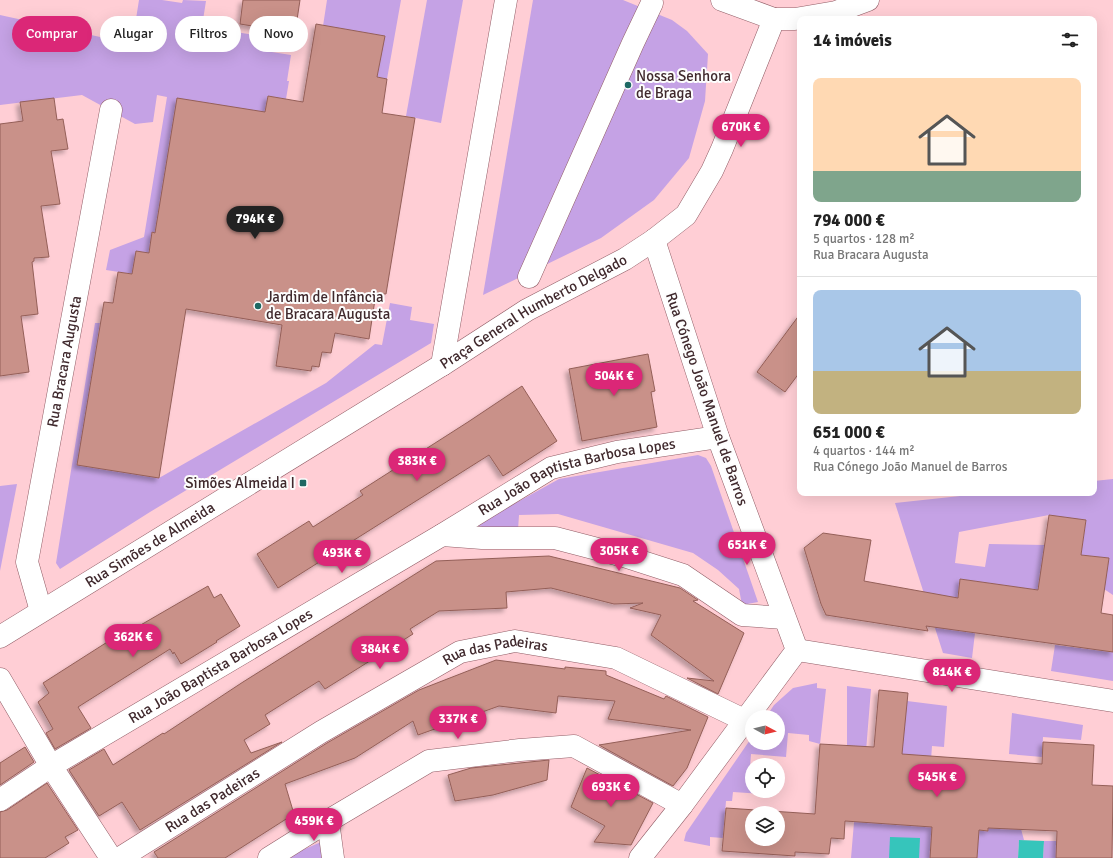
<!DOCTYPE html>
<html lang="pt">
<head>
<meta charset="utf-8">
<style>
  :root { --surface:#fff; --page:#f2f2f2; --text:#222; --muted:#767676; --line:#e0e0e0; --accent:#db2777 }
  body { margin:0; font-family:Signika,sans-serif; background:var(--page); color:var(--text); height:100vh; display:flex; flex-direction:column; font-size:15px; white-space:nowrap }
  * { box-sizing:border-box; margin:0 }
  p { font-size:13px; color:var(--muted) }
  .icon { flex:none; width:22px; height:22px; fill:none; stroke:currentColor; stroke-width:2; stroke-linecap:round; stroke-linejoin:round }
  .map { position:relative; flex:1; overflow:hidden }
  .details { position:absolute; left:797px; top:16px; width:300px; height:480px; display:flex; flex-direction:column; background:var(--surface); border-radius:8px; box-shadow:0 4px 16px #0002 }
  .details>* { flex:none }
  .hud { position:absolute; left:12px; top:16px; width:380px; height:36px; display:flex; gap:8px }
  .needle { width:26px; rotate:97deg }
  .fabs { position:absolute; left:745px; top:710px; display:grid; gap:8px }
  .fabs a { display:grid; place-items:center; width:40px; height:40px; border-radius:50%; background:var(--surface); box-shadow:0 4px 16px #0002; font-size:20px }
  .price { position:absolute; translate:-50% -34px; padding:0 9px; border-radius:14px; background:var(--accent); color:#fff; font-size:13px; line-height:26px; filter:drop-shadow(0 1px 2px #0008) }
  .price::after { content:''; position:absolute; left:50%; top:24px; width:12px; height:9px; margin-left:-6px; background:inherit; clip-path:polygon(0 0,100% 0,50% 100%) }
  .price.selected { background:#222; color:#fff }
  ul { padding:0; list-style:none }
  li { display:grid; align-content:center; gap:8px; height:212px; padding:0 16px }
  li+li { border-top:1px solid var(--line) }
  li span { display:grid; place-items:center; height:124px; border-radius:8px; color:#555 }
  li>.icon { margin-inline-start:auto }
  span .icon { width:72px; height:72px; fill:#fffc; stroke-width:1 }
  li b { font-size:17px }
  h2 { display:flex; justify-content:space-between; align-items:center; height:48px; padding:0 16px; font-size:17px }
  .tag { padding:0 14px; border-radius:18px; background:var(--surface); box-shadow:0 4px 16px #0002; font-size:14px; line-height:36px }
  .tag.selected { background:var(--accent); color:#fff }
  .map>svg:first-child { display:block }
  .green { fill:#c5a2e5 }
  .water { fill:#36c5bb }
  .building { fill:#c99189; stroke:#945f58; fill-rule:evenodd; filter:url(#shadow) }
  .lines { fill:none; stroke-linecap:round; stroke-linejoin:round }
  .minor-casing { stroke:#915d66; stroke-width:23 }
  .major-casing { stroke:#915d66; stroke-width:23 }
  .minor { stroke:#fff; stroke-width:22 }
  .major { stroke:#fff; stroke-width:22 }
  .poi-dot { fill:#1d6863; stroke:#fdfdfd; stroke-width:1.5 }
  .labels { text-anchor:middle; dominant-baseline:central; stroke-width:4; stroke-linejoin:round; paint-order:stroke }
  .poi-label { font-size:15px; fill:#40292d; stroke:#fdfdfd; text-anchor:start }
  .street-label { font-size:15px; fill:#40292d; stroke:#fdfdfd }
</style>
</head>
<body>
<div class="map">
<svg width="1113" height="858" viewBox="0 0 1113 858">
  <defs>
    <filter id="shadow"><feDropShadow dx="-3.5" dy="3.5" stdDeviation="2" flood-color="#0004"/></filter>
  </defs>
  <rect width="100%" height="100%" fill="#ffced5"/>
  <g class="green">
    <path d="M139,0H162L182,3L183,0L206,1L203,20L212,21L211,28L261,36L259,50L291,55L287,81H289L286,99L268,96L265,112L155,233H152L149,253L132,274L106,270L110,250L144,237L167,97L157,95L153,122L135,124L82,95L0,105V15L132,44Z"/>
    <path d="M327,0H401L387,79L377,77L384,36L323,26Z"/>
    <path d="M427,0H463L441,123L406,116Z"/>
    <path d="M533,0H623L672,20L687,31L708,54L705,101L689,158L654,200L601,238L483,295Z"/>
    <path d="M390,303L412,307L410,320L434,324L431,343L150,512L60,569L56,563L95,323H100L78,465L159,478L326,383L375,344L382,345Z"/>
    <path d="M698,455L706,458L711,466L758,602L742,605L739,589L718,570L693,553L558,514L519,515L518,530L469,529L559,479Z"/>
    <path d="M1113,479V595L1104,589L1109,558L1081,555L1086,521L1049,515L959,532L955,563L985,567L989,544L1045,545L1038,590L960,579L954,630L975,633L972,658L943,653L895,503L988,493H1094V481Z"/>
    <path d="M17,484L0,571V486Z"/>
    <path d="M1055,645L1113,652V681L1051,671Z"/>
    <path d="M817,683V688L826,689L820,744L809,741V735L788,733L786,757L751,754L749,782H752V791H763V794L733,792L732,801H726L723,838L710,837V846L684,841L686,833L752,737V743H778V717H766L774,705L793,688Z"/>
    <path d="M847,686L871,689L862,801L886,824L932,827L930,858H851L859,763L847,746Z"/>
    <path d="M907,701L947,706L944,747L932,746L931,760L898,757Z"/>
    <path d="M1012,713L1083,725L1081,740L1043,737L1042,757L1009,754Z"/>
    <path d="M1023,798L1021,829L1024,840H1019L1018,858H977L979,830L988,831L989,823Z"/>
    <path d="M1044,841H1057L1056,858H1043Z"/>
    <path d="M321,842L329,858H284Z"/>
  </g>
  <g class="water">
    <path d="M890,837L920,838L919,858H889Z"/>
    <path d="M1019,840L1044,841L1043,858H1018Z"/>
  </g>
  <g class="building">
    <path d="M243,0H300L295,33L240,24Z"/>
    <path d="M316,24L385,36L377,77L387,79L382,113L415,118L386,294L376,293L369,339L335,333L331,353L322,352L319,367L312,366L311,371L276,366L282,325L186,309L159,478L77,465L104,302L113,303L118,272L132,274L136,251L149,253L152,232L155,233L177,98L265,112L268,96L303,102Z"/>
    <path d="M54,98L57,120L63,119L68,149L51,151L60,204L41,206L49,257L34,258V261L32,262L38,314L21,316L29,372L0,376V124L23,121L20,102Z"/>
    <path d="M800,314V372L785,392L757,372Z"/>
    <path d="M648,354L655,391L651,392L657,427L582,441L569,369Z"/>
    <path d="M522,386L557,441L503,476L489,455L278,588L257,554L309,521L313,527L363,495L360,491L468,422Z"/>
    <path d="M1049,515L1086,520L1081,555L1109,558L1101,613L1113,615V652L926,626L928,631L826,615L821,604L804,548L823,533L871,540L864,581L958,598L960,579L1038,590Z"/>
    <path d="M549,556L680,588L698,600L693,601L744,633L718,694L687,678L714,681L651,635L661,615L630,608L643,603L614,604L551,588L506,592L507,608L439,611L410,629L413,634L325,689L319,681L265,715L270,724L244,740L251,753L282,742L140,830L122,802L99,816L69,770L104,749L113,765L163,733L164,734L243,682L436,561Z"/>
    <path d="M208,586L214,598L221,594L240,626L216,641L217,642L181,664L174,652L173,654L170,649L78,707L91,728L55,749L46,733L53,729L38,702L49,693L43,683L112,639L113,641Z"/>
    <path d="M496,660L565,669V667L606,671V675L664,699L666,696L708,717L687,768L673,786L599,745L691,730L608,719L615,701L558,696L556,713L499,706L418,735L413,721L355,758L285,784L294,814L225,858H158L154,852L327,743L419,690Z"/>
    <path d="M879,690L908,693L902,754L1042,764L1043,742L1094,745L1092,785L1113,786L1112,858H1056L1057,831L988,828V831L979,830L977,858H930L932,827L845,821L844,839L831,838L829,854L795,852V856L722,851L726,808L815,814L820,744L874,747ZM752,813H778V839H752Z"/>
    <path d="M25,747L34,762L0,785V763Z"/>
    <path d="M549,760L547,780L493,795L455,801L448,775L471,768Z"/>
    <path d="M587,768L653,803L631,845L594,842L605,826L571,807Z"/>
    <path d="M47,783L78,830L65,837L69,843L45,858H0V812L7,810Z"/>
  </g>
  <g class="lines">
    <g class="minor-casing">
      <g id="minor">
        <path d="M529,277L633,43L652,3"/>
        <path d="M442,365L506,0"/>
        <path d="M442,535L482,538H555L624,556L683,575L742,615L784,618"/>
        <path id="s1" d="M41,611L27,562L111,110"/>
        <path id="s2" d="M0,637L442,365L527,310L625,259L654,240L686,215L712,171L722,149L774,19L722,0"/>
        <path d="M797,650L1113,701"/>
        <path d="M0,679L51,766L111,858"/>
        <path id="s3" d="M0,800L51,766L442,535L551,468L617,452L718,437"/>
        <path d="M328,821L333,858"/>
        <path id="s4" d="M120,858L321,732L460,652L515,641L616,658L744,720"/>
        <path d="M269,858L328,821L429,761L520,750L574,746L682,805"/>
        <path d="M640,858L682,805L797,650L718,437L654,240"/>
      </g>
    </g>
    <g class="major-casing">
      <path id="major" d="M774,19H795L836,12L868,0"/>
    </g>
    <use href="#minor" class="minor"/>
    <use href="#major" class="major"/>
  </g>
  <g class="poi-dot">
    <circle cx="628" cy="85" r="4"/>
    <circle cx="258" cy="306" r="4"/>
    <rect x="299" y="479" width="8" height="8" rx="2"/>
  </g>
  <g class="labels">
    <g class="poi-label">
      <text x="636" y="76">Nossa Senhora<tspan x="636" dy="17">de Braga</tspan></text>
      <text x="266" y="297">Jardim de Infância<tspan x="266" dy="17">de Bracara Augusta</tspan></text>
      <text x="295" y="483" text-anchor="end">Simões Almeida I</text>
    </g>
    <g class="street-label">
      <text stroke="none"><textPath href="#s2" startOffset="625">Praça General Humberto Delgado</textPath></text>
      <text stroke="none"><textPath href="#s1" startOffset="255">Rua Bracara Augusta</textPath></text>
      <text transform="translate(707 399) rotate(71)">Rua Cónego João Manuel de Barros</text>
      <text stroke="none"><textPath href="#s3" startOffset="665">Rua João Baptista Barbosa Lopes</textPath></text>
      <text stroke="none"><textPath href="#s2" startOffset="176">Rua Simões de Almeida</textPath></text>
      <text stroke="none"><textPath href="#s4" startOffset="433">Rua das Padeiras</textPath></text>
      <text stroke="none"><textPath href="#s3" startOffset="258">Rua João Baptista Barbosa Lopes</textPath></text>
      <text stroke="none"><textPath href="#s4" startOffset="109">Rua das Padeiras</textPath></text>
    </g>
  </g>
</svg>
<div class="fabs">
<a><svg class="needle" viewBox="-14 -14 28 28"><path d="M0-13l5 13h-10z" fill="#e53935"/><path d="M0 13l5-13h-10z" fill="#767676"/></svg></a>
<a><svg class="icon" aria-label="locate" viewBox="0 0 24 24"><circle cx="12" cy="12" r="6"/><path d="M12 2v4M12 18v4M2 12h4M18 12h4"/></svg></a>
<a><svg class="icon" aria-label="layers" viewBox="0 0 24 24"><path d="M12 4l9 5-9 5-9-5zM3 14l9 5 9-5"/></svg></a>
</div>
<b class="price" style="left:741px;top:148px">670K €</b>
<b class="price selected" style="left:255px;top:240px">794K €</b>
<b class="price" style="left:614px;top:397px">504K €</b>
<b class="price" style="left:417px;top:482px">383K €</b>
<b class="price" style="left:747px;top:566px">651K €</b>
<b class="price" style="left:619px;top:572px">305K €</b>
<b class="price" style="left:342px;top:574px">493K €</b>
<b class="price" style="left:133px;top:658px">362K €</b>
<b class="price" style="left:380px;top:670px">384K €</b>
<b class="price" style="left:952px;top:693px">814K €</b>
<b class="price" style="left:458px;top:740px">337K €</b>
<b class="price" style="left:937px;top:798px">545K €</b>
<b class="price" style="left:611px;top:808px">693K €</b>
<b class="price" style="left:314px;top:842px">459K €</b>
<div class="hud">
<a class="tag selected">Comprar</a>
<a class="tag">Alugar</a>
<a class="tag">Filtros</a>
<a class="tag">Novo</a>
</div>
<section class="details">
<h2>14 imóveis<svg class="icon" aria-label="filters" viewBox="0 0 24 24"><path d="M4 7h16M4 17h16"/><circle cx="9" cy="7" r="2"/><circle cx="15" cy="17" r="2"/></svg></h2>
<ul>
<li><span style="background:linear-gradient(#ffd9b3 75%,#7fa58c 0)"><svg class="icon" aria-label="home" viewBox="0 0 24 24"><path d="M3 11l9-7 9 7M6 9v11h12V9"/></svg></span><div><b>794 000 €</b><p>5 quartos · 128 m²</p><p>Rua Bracara Augusta</p></div></li>
<li><span style="background:linear-gradient(#a9c7e8 65%,#c2b280 0)"><svg class="icon" aria-label="home" viewBox="0 0 24 24"><path d="M3 11l9-7 9 7M6 9v11h12V9"/></svg></span><div><b>651 000 €</b><p>4 quartos · 144 m²</p><p>Rua Cónego João Manuel de Barros</p></div></li>
</ul>
</section>
</div>
</body>
</html>
